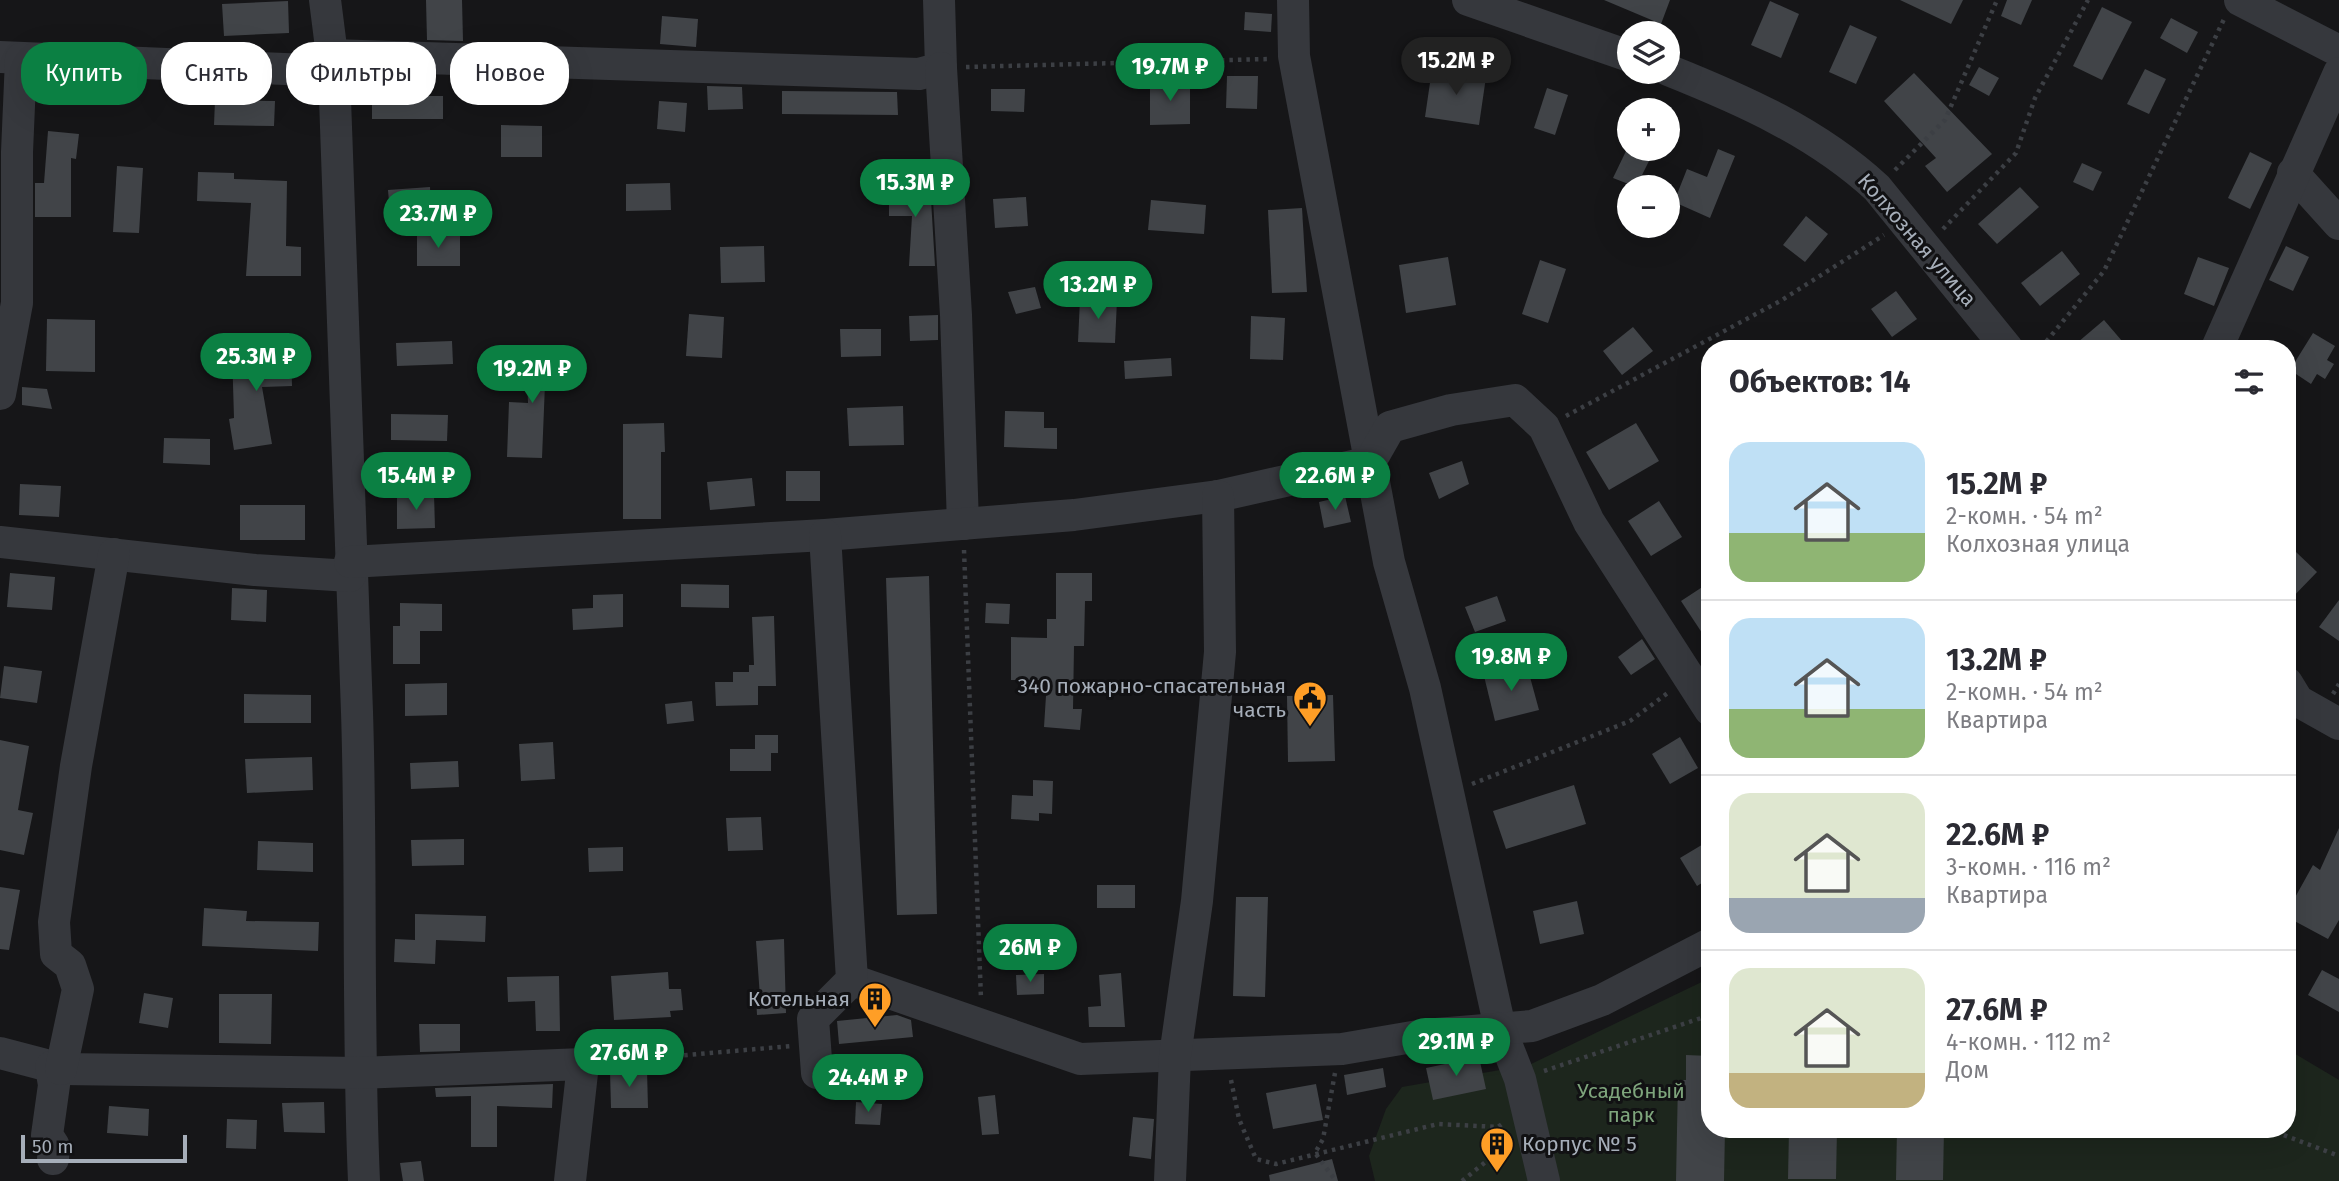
<!DOCTYPE html>
<html lang="ru">
<head>
<meta charset="utf-8">
<style>
  :root { --surface:#fff; --page:#f2f2f3; --text:#2b2b33; --muted:#7c7c81; --line:#e1e1e2; --accent:#0b8043 }
  body { margin:0; font-family:"Fira Sans",sans-serif; background:var(--page); color:var(--text); height:100vh; display:flex; flex-direction:column; font-size:26px; white-space:nowrap }
  * { box-sizing:border-box; margin:0 }
  p { font-size:23px; color:var(--muted) }
  .icon { flex:none; width:38px; height:38px; fill:none; stroke:currentColor; stroke-width:2; stroke-linecap:round; stroke-linejoin:round }
  .map { position:relative; flex:1; overflow:hidden }
  .side { position:absolute; left:1701px; top:340px; width:595px; height:798px; display:flex; flex-direction:column; background:var(--surface); border-radius:28px; box-shadow:0 7px 28px #0002 }
  .side>* { flex:none }
  .banner { position:absolute; left:21px; top:42px; width:665px; height:63px; display:flex; gap:14px }
  .buttons { position:absolute; left:1617px; top:21px; display:grid; gap:14px }
  .buttons a { display:grid; place-items:center; width:63px; height:63px; border-radius:50%; background:var(--surface); box-shadow:0 7px 28px #0002; font-size:35px }
  .scale { position:absolute; left:21px; bottom:18px; width:166px; box-sizing:border-box; padding-left:7px; border:4px solid #a6aeb9; border-top:0; font-size:19px; line-height:24px; white-space:nowrap; color:#a6aeb9; -webkit-text-stroke:5px #111113; paint-order:stroke }
  .price { position:absolute; translate:-50% -60px; padding:0 16px; border-radius:24px; background:var(--accent); color:#fff; font-size:23px; line-height:46px; filter:drop-shadow(0 2px 4px #0008) }
  .price::after { content:''; position:absolute; left:50%; top:42px; width:21px; height:16px; margin-left:-10px; background:inherit; clip-path:polygon(0 0,100% 0,50% 100%) }
  .price.active { background:#222; color:#fff }
  ul { padding:0; list-style:none }
  li { display:flex; align-items:center; gap:21px; height:175px; padding:0 28px }
  li+li { border-top:2px solid var(--line) }
  li span { display:grid; place-items:center; flex:none; width:196px; height:140px; border-radius:21px; color:#555 }
  li>.icon { margin-inline-start:auto }
  span .icon { width:84px; height:84px; fill:#fffc; stroke-width:1 }
  li b { font-size:30px }
  h2 { display:flex; justify-content:space-between; align-items:center; height:84px; padding:0 28px; font-size:30px }
  .pill { padding:0 24px; border-radius:28px; background:var(--surface); box-shadow:0 7px 28px #0002; font-size:24px; line-height:63px }
  .pill.active { background:var(--accent); color:#fff }
  .map>svg:first-child { display:block }
  .green { fill:#1d261d }
  .building { fill:#414448 }
  .lines { fill:none; stroke-linecap:round; stroke-linejoin:round }
  .path { stroke:#3c3f44; stroke-width:4.5; stroke-dasharray:3.5 5; stroke-linecap:butt }
  .minor { stroke:#36383d; stroke-width:32 }
  .labels { text-anchor:middle; dominant-baseline:central; stroke-width:6; stroke-linejoin:round; paint-order:stroke }
  .street-label { font-size:21px; fill:#a6aeb9; stroke:#111113 }
  .poi-label { font-size:21px; fill:#a6aeb9; stroke:#111113; text-anchor:end }
  .park-label { font-size:21px; fill:#7ea57c; stroke:#111113 }
</style>
</head>
<body>
<div class="map">
<svg width="2339" height="1181" viewBox="0 0 2339 1181">
  <rect width="100%" height="100%" fill="#161618"/>
  <path class="green" d="M1710,978V1129H2287V1049L2339,1080V1181H1375L1369,1156L1386,1109L1402,1087L1529,1065Z"/>
  <g class="building">
    <path d="M426,0H462L463,41L427,40Z"/>
    <path d="M1604,0H1670L1661,24Z"/>
    <path d="M1900,0H1963L1951,24Z"/>
    <path d="M2007,0H2032L2021,25L2001,16Z"/>
    <path d="M288,1L289,33L224,36L222,4Z"/>
    <path d="M1770,1L1799,14L1781,58L1751,45Z"/>
    <path d="M2102,7L2132,22L2102,80L2073,66Z"/>
    <path d="M1245,12L1272,14L1271,32L1244,30Z"/>
    <path d="M662,16L698,19L696,47L660,44Z"/>
    <path d="M2171,18L2198,32L2187,53L2160,38Z"/>
    <path d="M1850,25L1877,37L1856,84L1829,72Z"/>
    <path d="M1979,67L1999,78L1989,96L1969,85Z"/>
    <path d="M1432,69L1486,77L1479,125L1425,117Z"/>
    <path d="M2145,69L2166,79L2149,114L2127,104Z"/>
    <path d="M1914,73L1992,154L1947,192L1925,166L1936,158L1884,101Z"/>
    <path d="M1227,76H1258L1257,109L1226,108Z"/>
    <path d="M1150,82H1190V124L1150,125Z"/>
    <path d="M707,86L742,87L743,109L708,110Z"/>
    <path d="M1547,88L1568,95L1555,135L1534,128Z"/>
    <path d="M991,89H1025L1024,112L991,111Z"/>
    <path d="M782,91L897,92L898,115L782,114Z"/>
    <rect x="372" y="96" width="71" height="23"/>
    <path d="M215,100L275,101L274,126L214,125Z"/>
    <path d="M659,101L687,103L685,132L657,129Z"/>
    <path d="M501,125L542,126V157H501Z"/>
    <path d="M48,131L79,134L76,159L71,158V217H35V183H44Z"/>
    <path d="M1627,149H1655L1636,187L1613,178Z"/>
    <path d="M1718,149L1735,156L1710,218L1674,202L1687,169L1707,177Z"/>
    <path d="M2250,152L2272,163L2250,209L2228,198Z"/>
    <path d="M2082,163L2102,172L2093,191L2073,182Z"/>
    <path d="M117,166L143,168L139,233L113,232Z"/>
    <path d="M198,172L234,173V179L287,181L286,246L301,247V276H246L251,203L197,201Z"/>
    <path d="M889,182L930,183L935,266H909L912,216H889Z"/>
    <path d="M670,183L671,210L626,211V184Z"/>
    <path d="M430,187L431,211L390,214L388,190Z"/>
    <path d="M2020,187L2039,207L1997,244L1978,224Z"/>
    <path d="M1026,197L1028,226L995,228L993,199Z"/>
    <path d="M1151,200L1206,205L1204,234L1148,230Z"/>
    <path d="M1302,208L1307,292L1272,293L1268,210Z"/>
    <path d="M1806,216L1828,234L1805,262L1783,245Z"/>
    <rect x="417" y="234" width="43" height="32"/>
    <path d="M764,246L765,282L721,283L720,247Z"/>
    <path d="M2286,246L2309,257L2293,291L2269,280Z"/>
    <path d="M2062,251L2080,274L2040,306L2021,283Z"/>
    <path d="M1448,257L1456,305L1406,313L1399,265Z"/>
    <path d="M2198,257L2229,268L2214,306L2184,294Z"/>
    <path d="M1540,260L1566,269L1548,323L1522,314Z"/>
    <path d="M1035,287L1041,308L1016,314L1008,292Z"/>
    <path d="M1896,291L1917,319L1892,337L1871,309Z"/>
    <path d="M1080,299L1117,300L1115,343L1078,342Z"/>
    <path d="M689,314L724,317L722,358L686,356Z"/>
    <path d="M938,315V340L910,341L909,316Z"/>
    <path d="M1251,316L1285,318L1283,360L1250,359Z"/>
    <path d="M47,319L95,320V372L46,371Z"/>
    <path d="M2104,320L2128,348H2071Z"/>
    <path d="M1633,327L1653,351L1622,375L1603,351Z"/>
    <path d="M840,329H881V356L841,357Z"/>
    <path d="M2313,333L2335,346L2327,360L2334,364L2325,379L2317,374L2311,384L2290,370Z"/>
    <path d="M452,341L453,364L397,366L396,343Z"/>
    <path d="M558,348L559,383L545,384L542,458L507,457L509,402L528,403L526,349Z"/>
    <path d="M291,350L292,386L262,387L272,444L234,450L229,419L234,418L232,351Z"/>
    <path d="M1171,358L1172,376L1125,379L1124,361Z"/>
    <path d="M22,387L47,389L52,409L22,405Z"/>
    <path d="M903,406L904,445L849,446L847,408Z"/>
    <path d="M1005,411L1044,412V428H1057V449L1004,447Z"/>
    <path d="M391,414L448,415L447,441L391,440Z"/>
    <path d="M664,423L665,452H661V519H623V424Z"/>
    <path d="M1636,423L1659,461L1609,490L1586,452Z"/>
    <path d="M164,438L210,439V465L163,463Z"/>
    <path d="M1462,461L1469,484L1439,499L1429,473Z"/>
    <rect x="786" y="471" width="34" height="30"/>
    <path d="M752,478L755,506L710,510L707,482Z"/>
    <path d="M20,484L61,486L59,517L19,515Z"/>
    <path d="M434,494L435,528L397,529V495Z"/>
    <path d="M1345,496L1351,522L1324,528L1319,502Z"/>
    <path d="M1659,501L1682,537L1651,556L1628,521Z"/>
    <rect x="240" y="505" width="65" height="35"/>
    <path d="M2296,552L2317,572L2287,603V562Z"/>
    <path d="M10,573L55,577L52,610L7,607Z"/>
    <path d="M1056,573H1092V601H1085L1084,646H1074L1073,709H1082L1080,730L1044,727L1047,680H1011V637L1047,638V619H1056Z"/>
    <path d="M929,576L937,914L897,915L886,578Z"/>
    <path d="M1710,582V645L1681,601Z"/>
    <path d="M681,584L729,585V608L681,607Z"/>
    <path d="M232,588L267,590L266,622L231,620Z"/>
    <path d="M623,594V627L573,630L572,609L593,608V595Z"/>
    <path d="M1497,596L1506,621L1475,632L1465,607Z"/>
    <path d="M2339,600V641L2319,627Z"/>
    <path d="M400,603L442,604V631H420V664H393V626H400Z"/>
    <path d="M986,603L1010,604L1009,624L985,623Z"/>
    <path d="M774,616L776,686H758V705L716,706L715,682H733V672H749V665H754L752,617Z"/>
    <path d="M1642,639L1655,659L1631,675L1618,657Z"/>
    <path d="M4,666L42,671L37,703L0,698Z"/>
    <path d="M1527,666L1539,710L1495,721L1484,676Z"/>
    <path d="M447,683V715L405,716V684Z"/>
    <path d="M244,694L311,695V723H244Z"/>
    <path d="M1333,695L1335,761L1288,762L1287,696Z"/>
    <path d="M692,701L694,721L667,724L665,704Z"/>
    <path d="M755,735H778V753H771V771H730V749H755Z"/>
    <path d="M1680,737L1698,768L1670,784L1652,754Z"/>
    <path d="M0,740L29,746L18,810L33,813L24,855L0,850Z"/>
    <path d="M553,742L555,779L521,781L519,744Z"/>
    <path d="M312,757L313,790L247,793L245,759Z"/>
    <path d="M458,761L459,787L411,789L410,763Z"/>
    <path d="M1033,780L1053,781L1052,814L1039,813V821L1011,819L1012,795L1033,796Z"/>
    <path d="M1574,785L1586,824L1506,849L1493,811Z"/>
    <path d="M761,817L763,850L728,851L726,818Z"/>
    <path d="M2339,828V920L2328,939L2287,917V912L2313,865L2320,870Z"/>
    <path d="M464,839V865L412,866L411,840Z"/>
    <path d="M1710,840V878L1697,886L1680,858Z"/>
    <path d="M258,841L313,843V872L257,870Z"/>
    <path d="M623,847V871L589,872L588,848Z"/>
    <rect x="1097" y="885" width="38" height="23"/>
    <path d="M0,887L20,890L9,950L0,949Z"/>
    <path d="M1236,897H1268L1265,997L1233,996Z"/>
    <path d="M1577,901L1584,934L1540,944L1533,911Z"/>
    <path d="M204,908L247,911L246,921L319,922L318,951L202,946Z"/>
    <path d="M415,914L486,916L485,942L436,940L435,964L394,962L395,939L415,940Z"/>
    <path d="M784,939L786,1013L757,1015L756,997H760L756,941Z"/>
    <path d="M2322,970L2339,979V1012L2308,995Z"/>
    <path d="M668,972L669,989H681L683,1010L670,1011L671,1017L614,1020L611,976Z"/>
    <path d="M1121,973L1125,1027H1089L1088,1007L1101,1006L1099,975Z"/>
    <path d="M1044,974V994L1017,995L1016,975Z"/>
    <path d="M559,976L560,1031H536L535,1001L508,1002L507,977Z"/>
    <path d="M144,993L173,998L168,1028L139,1023Z"/>
    <path d="M219,994H272L271,1044L219,1043Z"/>
    <path d="M897,1015L911,1020L913,1037L839,1044L837,1021Z"/>
    <path d="M419,1024H460V1051L420,1052Z"/>
    <path d="M1686,1055L1710,1056V1129H1725L1724,1181H1676L1678,1080H1686Z"/>
    <path d="M1479,1057L1486,1089L1433,1100L1426,1068Z"/>
    <path d="M1383,1068L1386,1087L1347,1095L1344,1075Z"/>
    <path d="M647,1070L648,1108H611L610,1071Z"/>
    <path d="M553,1084L552,1108L497,1106V1147H471V1096L436,1097L435,1088Z"/>
    <path d="M1316,1084L1323,1120L1273,1129L1266,1093Z"/>
    <path d="M995,1095L999,1134L982,1135L978,1097Z"/>
    <path d="M324,1102L325,1133L284,1132L282,1103Z"/>
    <path d="M856,1102L882,1104L880,1125L855,1124Z"/>
    <path d="M109,1106L149,1109L148,1136L107,1133Z"/>
    <path d="M1133,1117L1154,1119L1151,1159L1129,1156Z"/>
    <path d="M227,1119L257,1120L256,1149L226,1148Z"/>
    <path d="M1789,1129H1837L1836,1179H1788Z"/>
    <path d="M1897,1129H1944L1943,1180H1896Z"/>
    <path d="M1332,1159L1338,1181H1270L1269,1175Z"/>
    <path d="M421,1161L424,1181H403L400,1163Z"/>
  </g>
  <g class="lines">
    <g class="path">
      <path d="M966,67L1269,59"/>
      <path d="M1895,170L1945,120L1997,0"/>
      <path d="M1943,229L2016,153L2035,98L2088,0"/>
      <path d="M2041,348L2104,271L2225,17"/>
      <path d="M1566,416L1782,300L1884,235"/>
      <path d="M964,550L981,999"/>
      <path d="M2333,694L2339,684"/>
      <path d="M1472,784L1630,721L1669,692"/>
      <path d="M608,1062L791,1046"/>
      <path d="M1544,1071L1710,1015"/>
      <path d="M1335,1073L1323,1139L1315,1153L1336,1181"/>
      <path d="M1231,1080L1239,1119L1256,1159L1276,1164L1438,1124L1498,1127L1503,1123"/>
      <path d="M2268,1129L2339,1156"/>
      <path d="M1462,1181L1509,1143"/>
    </g>
    <g class="minor">
      <path d="M325,0L334,71C342,285 349,499 357,712C362,868 357,1025 364,1181"/>
      <path d="M1293,0L1294,56L1389,562L1425,688L1500,1028L1520,1079L1544,1181"/>
      <path d="M1468,0L1629,56"/>
      <path d="M2240,0L2339,51"/>
      <path d="M331,55L919,74L941,68L939,0"/>
      <path d="M0,57L334,71"/>
      <path d="M941,68L956,315L963,524"/>
      <path d="M1668,70C1743,100 1816,132 1877,188L2007,348"/>
      <path d="M2293,173L2339,224"/>
      <path d="M2217,348L2339,73"/>
      <path d="M0,394L17,303V152L21,59"/>
      <path d="M0,542L255,570L350,576"/>
      <path d="M350,562L825,535L1074,515L1218,496L1370,462L1390,427L1451,410L1515,400L1544,427L1589,522L1710,710"/>
      <path d="M2287,683L2298,701L2339,724"/>
      <path d="M852,980L1080,1059L1342,1049L1424,1035L1532,1026L1602,1000L1710,944"/>
      <path d="M0,1053L61,1069L359,1073L583,1064L570,1181"/>
      <path d="M51,1067L54,1085L47,1135L54,1146L53,1159"/>
      <path d="M61,1069L78,989L70,965L56,954L54,922L76,766L114,554"/>
      <path d="M817,1073L813,1019L852,980L825,535"/>
      <path d="M1170,1181L1175,1056L1197,901L1220,652L1218,496"/>
    </g>
  </g>
  <defs>
    <g id="civic-pin" transform="scale(1.75)"><path d="M0 17L-7.5 6A9.5 9.5 0 1 1 7.5 6Z" fill="#ff9e26" stroke="#111113"/><path d="M-.6-6.5H3V-4.5H.6V-3L4-1V1h2V6H-6V1h2V-1L-.6-3ZM-1.2 2.5V6h2.4V2.5Z" fill="#111"/></g>
    <g id="building-pin" transform="scale(1.75)"><path d="M0 17L-7.5 6A9.5 9.5 0 1 1 7.5 6Z" fill="#ff9e26" stroke="#111113"/><path d="M-4-6H4V6H1V3H-1V6H-4ZM-2.5-4.3h1.7v1.8h-1.7ZM.8-4.3h1.7v1.8H.8ZM-2.5-1h1.7V.8h-1.7ZM.8-1h1.7V.8H.8Z" fill="#111"/></g>
  </defs>
  <g fill-rule="evenodd">
    <use href="#civic-pin" x="1310" y="698"/>
    <use href="#building-pin" x="875" y="999"/>
    <use href="#building-pin" x="1497" y="1144"/>
  </g>
  <g class="labels">
    <g class="street-label">
      <text transform="translate(1917 240) rotate(49)">Колхозная улица</text>
    </g>
    <g class="poi-label">
      <text x="1286" y="686">340 пожарно-спасательная<tspan x="1286" dy="24">часть</tspan></text>
      <text x="850" y="999">Котельная</text>
      <text x="1522" y="1144" text-anchor="start">Корпус № 5</text>
    </g>
    <g class="park-label">
      <text x="1631" y="1091">Усадебный<tspan x="1631" dy="24">парк</tspan></text>
    </g>
  </g>
</svg>
<div class="buttons">
<a><svg class="icon" aria-label="layers" viewBox="0 0 24 24"><path d="M12 4l9 5-9 5-9-5zM3 14l9 5 9-5"/></svg></a>
<a>+</a>
<a>−</a>
</div>
<div class="scale">50 m</div>
<b class="price active" style="left:1456px;top:97px">15.2M ₽</b>
<b class="price" style="left:1170px;top:103px">19.7M ₽</b>
<b class="price" style="left:915px;top:219px">15.3M ₽</b>
<b class="price" style="left:438px;top:250px">23.7M ₽</b>
<b class="price" style="left:1098px;top:321px">13.2M ₽</b>
<b class="price" style="left:256px;top:393px">25.3M ₽</b>
<b class="price" style="left:532px;top:405px">19.2M ₽</b>
<b class="price" style="left:416px;top:512px">15.4M ₽</b>
<b class="price" style="left:1335px;top:512px">22.6M ₽</b>
<b class="price" style="left:1511px;top:693px">19.8M ₽</b>
<b class="price" style="left:1030px;top:984px">26M ₽</b>
<b class="price" style="left:1456px;top:1078px">29.1M ₽</b>
<b class="price" style="left:629px;top:1089px">27.6M ₽</b>
<b class="price" style="left:868px;top:1114px">24.4M ₽</b>
<div class="banner">
<a class="pill active">Купить</a>
<a class="pill">Снять</a>
<a class="pill">Фильтры</a>
<a class="pill">Новое</a>
</div>
<section class="side">
<h2>Объектов: 14<svg class="icon" aria-label="filters" viewBox="0 0 24 24"><path d="M4 7h16M4 17h16"/><circle cx="9" cy="7" r="2"/><circle cx="15" cy="17" r="2"/></svg></h2>
<ul>
<li><span style="background:linear-gradient(#bfe0f5 65%,#8fb573 0)"><svg class="icon" aria-label="home" viewBox="0 0 24 24"><path d="M3 11l9-7 9 7M6 9v11h12V9"/></svg></span><div><b>15.2M ₽</b><p>2-комн. · 54 m²</p><p>Колхозная улица</p></div></li>
<li><span style="background:linear-gradient(#bfe0f5 65%,#8fb573 0)"><svg class="icon" aria-label="home" viewBox="0 0 24 24"><path d="M3 11l9-7 9 7M6 9v11h12V9"/></svg></span><div><b>13.2M ₽</b><p>2-комн. · 54 m²</p><p>Квартира</p></div></li>
<li><span style="background:linear-gradient(#dfe7d0 75%,#9aa5b1 0)"><svg class="icon" aria-label="home" viewBox="0 0 24 24"><path d="M3 11l9-7 9 7M6 9v11h12V9"/></svg></span><div><b>22.6M ₽</b><p>3-комн. · 116 m²</p><p>Квартира</p></div></li>
<li><span style="background:linear-gradient(#dfe7d0 75%,#c2b280 0)"><svg class="icon" aria-label="home" viewBox="0 0 24 24"><path d="M3 11l9-7 9 7M6 9v11h12V9"/></svg></span><div><b>27.6M ₽</b><p>4-комн. · 112 m²</p><p>Дом</p></div></li>
</ul>
</section>
</div>
</body>
</html>
